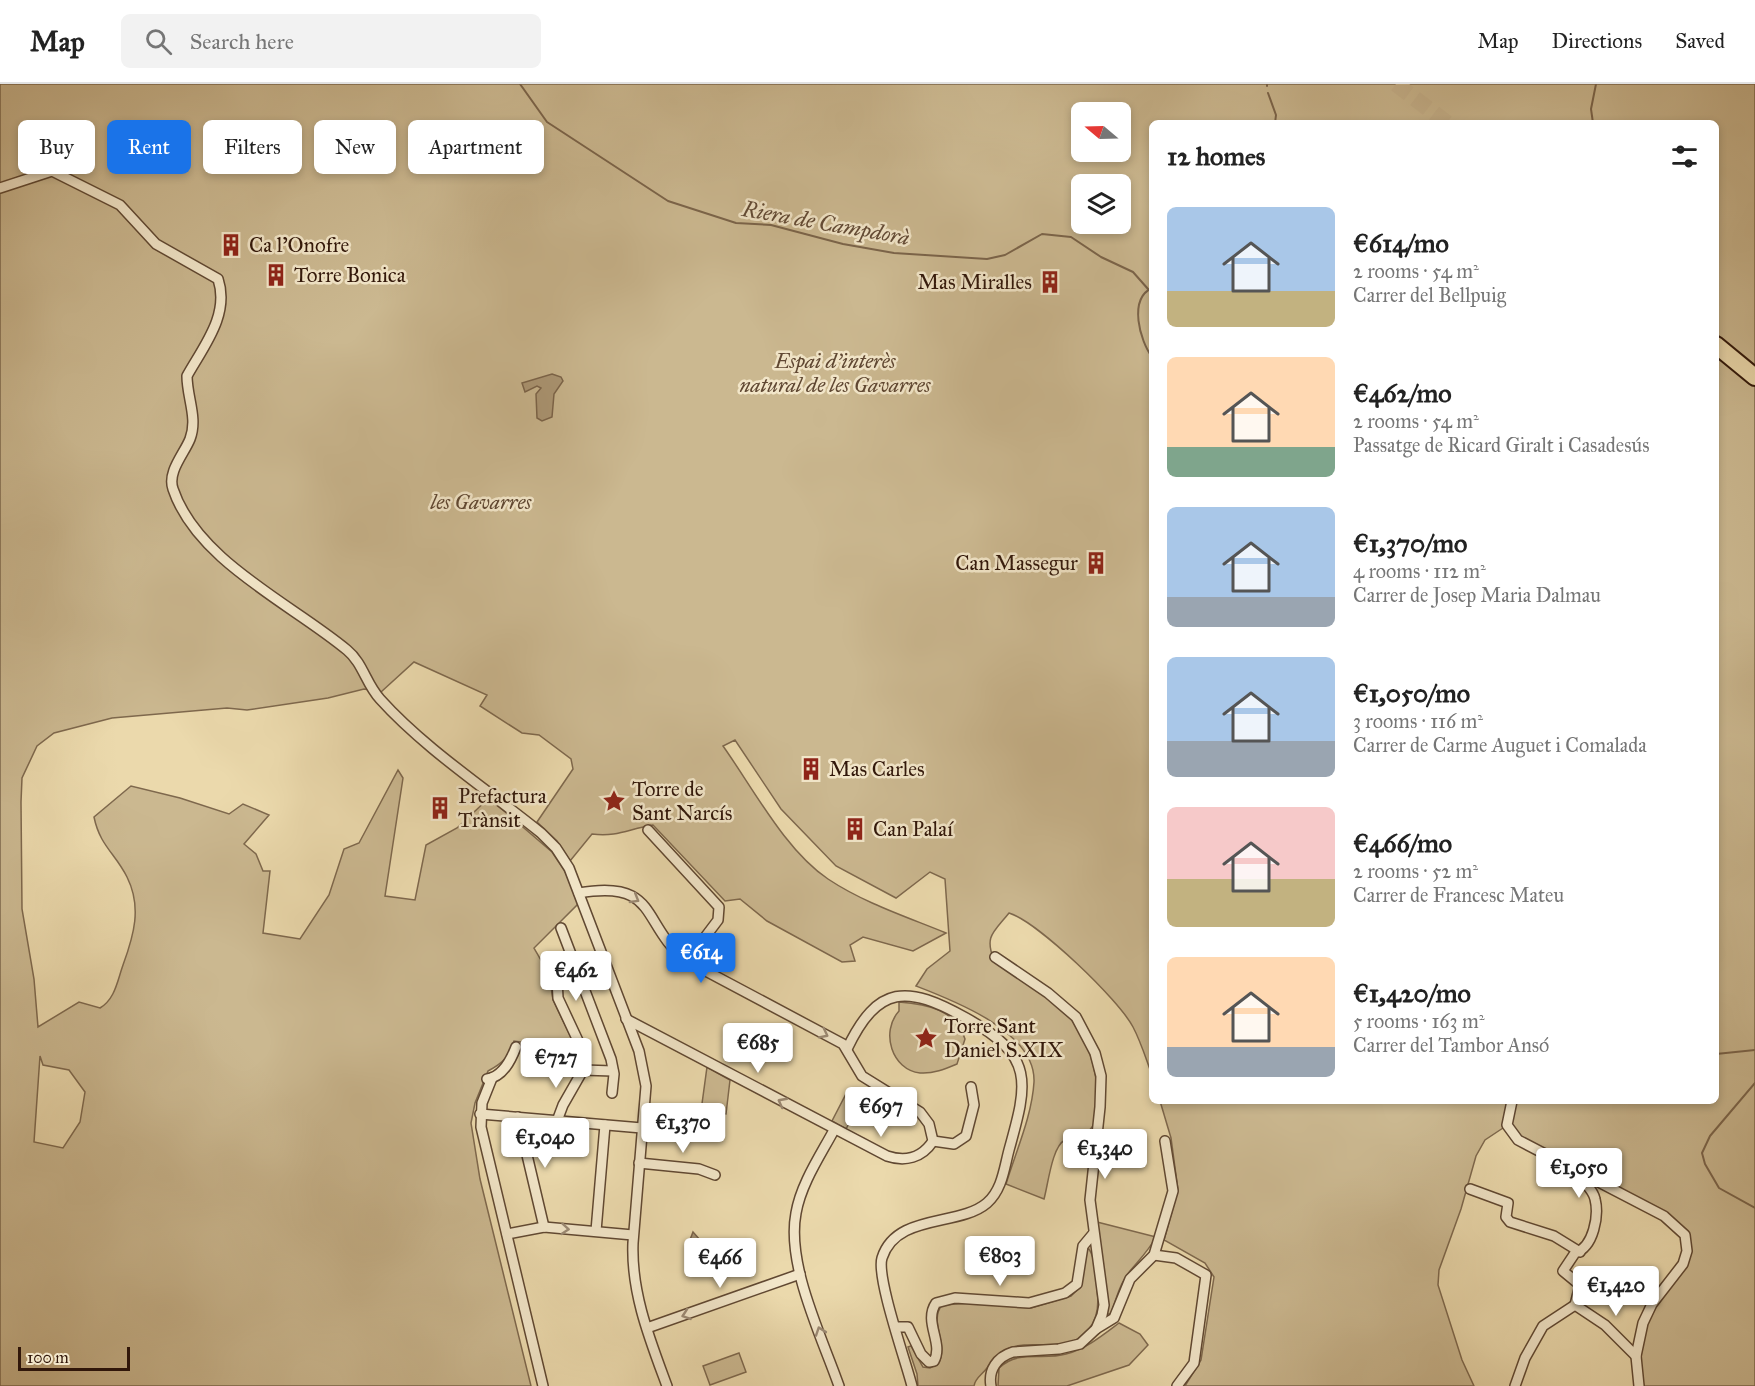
<!DOCTYPE html>
<html lang="en">
<head>
<meta charset="utf-8">
<style>
  :root { --surface:#fff; --page:#f2f2f2; --text:#222; --muted:#767676; --line:#e0e0e0; --accent:#1a73e8 }
  body { margin:0; font-family:"IM FELL Great Primer",serif; background:var(--page); color:var(--text); height:100vh; display:flex; flex-direction:column; font-size:22px; white-space:nowrap }
  * { box-sizing:border-box; margin:0 }
  p { font-size:20px; color:var(--muted) }
  .icon { flex:none; width:33px; height:33px; fill:none; stroke:currentColor; stroke-width:2; stroke-linecap:round; stroke-linejoin:round }
  .map { position:relative; flex:1; overflow:hidden }
  .panel { position:absolute; left:1149px; top:36px; width:570px; height:984px; display:flex; flex-direction:column; background:var(--surface); border-radius:9px; box-shadow:0 3px 9px #0003 }
  .panel>* { flex:none }
  .guide { position:absolute; left:18px; top:36px; width:570px; height:54px; display:flex; gap:12px }
  .needle { width:39px; rotate:289deg }
  .tools { position:absolute; left:1071px; top:18px; display:grid; gap:12px }
  .tools a { display:grid; place-items:center; width:60px; height:60px; border-radius:9px; background:var(--surface); box-shadow:0 3px 9px #0003; font-size:30px }
  .scale { position:absolute; left:18px; bottom:15px; width:112px; box-sizing:border-box; padding-left:6px; border:3px solid #31170a; border-top:0; font-size:16px; line-height:21px; white-space:nowrap; color:#31170a; -webkit-text-stroke:4px #f2e6c9; paint-order:stroke }
  .price { position:absolute; translate:-50% -51px; padding:0 14px; border-radius:6px; background:#fff; color:#222; font-size:20px; line-height:39px; filter:drop-shadow(0 2px 3px #0008) }
  .price::after { content:''; position:absolute; left:50%; top:36px; width:18px; height:14px; margin-left:-9px; background:inherit; clip-path:polygon(0 0,100% 0,50% 100%) }
  .price.active { background:var(--accent); color:#fff }
  ul { padding:0; list-style:none }
  li { display:flex; align-items:center; gap:18px; height:150px; padding:0 18px }
  li span { display:grid; place-items:center; flex:none; width:168px; height:120px; border-radius:9px; color:#555 }
  li>.icon { margin-inline-start:auto }
  span .icon { width:72px; height:72px; fill:#fffc; stroke-width:1 }
  li b { font-size:26px }
  h2 { display:flex; justify-content:space-between; align-items:center; height:72px; padding:0 18px; font-size:26px }
  .tag { padding:0 21px; border-radius:9px; background:var(--surface); box-shadow:0 3px 9px #0003; font-size:21px; line-height:54px }
  .tag.active { background:var(--accent); color:#fff }
  header { display:flex; align-items:center; gap:36px; box-sizing:border-box; height:84px; padding:0 30px; background:var(--surface); border-bottom:2px solid var(--line) }
  header strong { font-size:28px }
  nav { display:flex; gap:33px; margin-inline-start:auto; font-size:21px }
  .search { width:420px; height:54px; background:var(--page); display:flex; align-items:center; gap:15px; box-sizing:border-box; padding:0 21px; border-radius:9px; color:var(--muted); font-size:22px }
  .map>svg:first-child { display:block }
  .green { fill:#cbb890; stroke:#7e684d; stroke-width:1.5; fill-rule:evenodd }
  .water { fill:#ac9775; stroke:#7b644a; stroke-width:1.5 }
  .lines { fill:none; stroke-linecap:round; stroke-linejoin:round }
  .stream { stroke:#7b644a; stroke-width:2 }
  .highway-tunnel { stroke:#c6b28c; stroke-width:16; stroke-dasharray:16 8; stroke-linecap:butt }
  .street-casing { stroke:#604832; stroke-width:12 }
  .highway-casing { stroke:#31170a; stroke-width:20 }
  .street { stroke:#f2e6c9; stroke-width:9 }
  .highway { stroke:#ebd9ac; stroke-width:16 }
  .oneway { stroke:#9b8973 }
  .labels { text-anchor:middle; dominant-baseline:central; stroke-width:5; stroke-linejoin:round; paint-order:stroke }
  .poi-label { font-size:21px; fill:#31170a; stroke:#f2e6c9; text-anchor:start }
  .park-label { font-size:21px; font-style:italic; fill:#5f4732; stroke:#f2e6c9 }
  .water-label { font-size:22px; font-style:italic; fill:#624a35; stroke:#f2e6c9 }
</style>
</head>
<body>
<header>
<strong>Map</strong>
<div class="search"><svg class="icon" aria-label="search" viewBox="0 0 24 24"><circle cx="10" cy="10" r="6"/><path d="M15 15l6 6"/></svg>Search here</div>
<nav><a>Map</a><a>Directions</a><a>Saved</a></nav>
</header>
<div class="map">
<svg width="1755" height="1302" viewBox="0 0 1755 1302">
  <rect width="100%" height="100%" fill="#ebd9ac"/>
  <filter id="stains"><feTurbulence type="fractalNoise" baseFrequency=".00333" numOctaves="4"/><feColorMatrix values="0 0 0 0 .2 0 0 0 0 .09 0 0 0 0 .02 0 0 0 .5 -.17"/></filter>
  <radialGradient id="worn" r=".72"><stop offset=".6" stop-color="#630" stop-opacity="0"/><stop offset="1" stop-color="#630" stop-opacity=".3"/></radialGradient>
  <g class="green">
    <path d="M0,0H1755V1302H1643L1640,1267L1643,1239L1679,1192L1687,1149L1674,1135L1503,1044L1485,1056L1476,1072L1461,1125L1439,1186L1438,1201L1462,1276L1474,1302H1185L1201,1276L1214,1193L1205,1179L1164,1156L1178,1106L1171,1054L1160,1017H1716V39H1152V991C1146,975 1141,958 1133,943C1119,916 1038,838 1009,829C994,848 984,852 994,876C1049,914 1088,929 1097,1002C1098,1012 1098,1034 1093,1042C1086,1053 1075,1051 1065,1056C1052,1062 1048,1101 1044,1115L1006,1100C1016,1067 1032,1032 1034,998C1036,948 955,917 916,902L927,885L950,867L945,795L930,788L896,814L836,782L781,725L735,656L723,662C753,704 785,766 828,795C864,819 907,833 946,849L913,867L863,853L850,861L855,877L842,878L767,837L740,815L725,817L653,741C628,745 618,753 592,750L570,777L557,757L537,738L573,685L571,675L539,651L522,649L480,622L487,611L414,578L381,608L364,605L328,614L247,626L227,624L112,634L54,649L37,662L22,694L21,718L22,825L34,895L38,943L79,918L100,924C115,915 117,898 123,881C134,851 142,823 127,793C115,769 100,762 94,733L131,702L180,714L229,730L243,720L269,731L244,760L256,770L263,787H270L263,849L300,855L329,811L344,765L359,759L398,686L403,694L385,812L415,816L426,761L457,744L489,714L552,768L566,789L578,820L534,864L549,890L553,916L579,970L576,987L548,981L543,961L514,957C509,973 503,979 488,987L475,1019L471,1039L480,1095L531,1302H0ZM1082,28H1120V68H1082ZM1082,100H1120V140H1082ZM40,972L43,981L69,986L85,1008L80,1038L63,1064L34,1058Z"/>
    <path d="M899,918C927,920 956,926 965,955L957,980C945,985 933,990 920,989C892,986 880,948 899,927Z"/>
    <path d="M707,983L730,996L726,1030L701,1027Z"/>
    <path d="M848,1006L863,1014L846,1045L832,1037Z"/>
    <path d="M700,1030L720,1032L719,1046L699,1044Z"/>
    <path d="M1097,1138L1156,1153C1149,1166 1140,1175 1130,1187C1120,1199 1116,1215 1111,1230H1106Z"/>
    <path d="M1089,1165C1096,1176 1096,1193 1097,1206C1099,1220 1098,1234 1089,1245C1067,1273 1034,1253 1007,1265C997,1270 993,1276 987,1284C982,1291 975,1294 974,1302H918L917,1290L908,1263L911,1262L923,1283L930,1284L938,1280C950,1261 928,1238 942,1221L972,1219L1031,1224L1071,1212L1081,1202L1086,1166Z"/>
    <path d="M1119,1239L1140,1250L1148,1261L1129,1281L1067,1302H998L999,1284C1019,1265 1042,1277 1066,1270C1086,1265 1103,1251 1119,1239Z"/>
    <path d="M739,1269L746,1288L710,1301L703,1282Z"/>
  </g>
  <g class="water">
    <path d="M552,290L561,293L563,297L554,310L552,333L542,337L537,334L536,310L541,304L537,302L525,308L522,299Z"/>
    <path d="M693,1148L701,1157L696,1166L691,1167L688,1161Z"/>
  </g>
  <g class="lines">
    <g class="stream">
      <path d="M520,0L547,38L668,117L736,139L771,141L843,160L894,169L987,175L1005,171L1042,150L1071,153L1101,173L1133,188L1148,205"/>
      <path d="M1267,0V2"/>
      <path d="M1268,9L1276,31L1275,39"/>
      <path d="M1593,39L1591,25L1596,0"/>
      <path d="M1152,204C1128,215 1140,257 1152,273"/>
      <path d="M1716,970L1755,966"/>
      <path d="M1755,999L1710,1052L1702,1069L1705,1080L1719,1104L1755,1124"/>
    </g>
    <path class="highway-tunnel" d="M1396,0L1447,39"/>
    <g class="street-casing">
      <g id="street">
        <path d="M0,104L52,87L120,121L156,160L218,195C230,231 203,263 187,292C187,314 198,334 190,355C184,370 167,388 173,405C197,477 292,520 347,566C363,579 366,600 380,615C425,665 488,706 541,749L556,764L569,784L639,967L646,1002L633,1159C631,1209 650,1256 667,1302"/>
        <path d="M648,746L719,823L718,836L687,877"/>
        <path d="M579,809C660,795 640,841 687,877L843,960L862,992L920,1028L929,1040L933,1057C922,1074 905,1078 887,1072L626,935"/>
        <path d="M561,844L611,975L614,990L612,1009"/>
        <path d="M557,895L558,914L580,961L583,986L563,1021L557,1037"/>
        <path d="M847,965C878,900 907,901 966,934C1035,972 1028,998 1009,1066C1004,1085 1002,1106 987,1119C959,1143 896,1129 882,1174C876,1193 906,1278 912,1302"/>
        <path d="M583,986L613,987"/>
        <path d="M492,994L482,1019L481,1043L543,1302"/>
        <path d="M487,995C503,993 511,976 516,963"/>
        <path d="M1512,1017L1507,1041L1518,1056L1664,1132L1685,1151L1687,1167L1683,1180L1652,1220L1643,1239L1636,1272L1639,1302"/>
        <path d="M480,1030L642,1044"/>
        <path d="M518,1033L544,1143"/>
        <path d="M834,1046C820,1072 801,1100 796,1129C786,1181 822,1253 839,1302"/>
        <path d="M933,1057L954,1060L966,1052L974,1021L971,1003"/>
        <path d="M639,1079L699,1085L715,1091"/>
        <path d="M1574,1090C1582,1095 1593,1106 1595,1115C1599,1131 1594,1163 1575,1169L1563,1187L1580,1201L1575,1221"/>
        <path d="M1470,1105L1508,1119L1506,1133L1510,1138L1554,1152L1580,1168"/>
        <path d="M596,1147L605,1041"/>
        <path d="M507,1150L544,1143L633,1151"/>
        <path d="M1154,1171L1176,1174L1206,1191L1194,1279L1177,1302"/>
        <path d="M1575,1221L1605,1241L1636,1272"/>
        <path d="M896,1243H908L921,1270L929,1278L934,1277C944,1259 923,1238 936,1219L955,1214L1029,1219L1065,1209L1077,1200L1083,1162L1093,1150"/>
        <path d="M647,1244L800,1190"/>
        <path d="M1096,1245L1114,1234L1130,1195L1154,1171L1173,1107L1165,1057"/>
        <path d="M991,1302C988,1286 997,1273 1013,1268L1059,1265L1080,1260L1096,1245L1102,1231L1104,1221L1090,1116L1100,1023L1101,992L1095,969L1076,933L1048,909L995,873"/>
        <path d="M1515,1302L1525,1274L1543,1242L1575,1221"/>
      </g>
    </g>
    <g class="highway-casing">
      <path id="highway" d="M1716,261L1755,293"/>
    </g>
    <use href="#street" class="street"/>
    <use href="#highway" class="highway"/>
  </g>
  <defs><path id="oneway-chevron" d="M-2-3.5L2.5 0L-2 3.5" fill="none" stroke-width="1.6" stroke-linecap="round" stroke-linejoin="round" transform="scale(1.5)"/></defs>
  <g class="oneway">
    <use href="#oneway-chevron" transform="translate(635 815) rotate(31)"/>
    <use href="#oneway-chevron" transform="translate(824 950) rotate(27)"/>
    <use href="#oneway-chevron" transform="translate(782 1018) rotate(-152)"/>
    <use href="#oneway-chevron" transform="translate(565 1145) rotate(5)"/>
    <use href="#oneway-chevron" transform="translate(686 1231) rotate(161)"/>
    <use href="#oneway-chevron" transform="translate(820 1247) rotate(-109)"/>
  </g>
  <defs>
    <g id="building-bare" transform="scale(1.8)"><path d="M-4-6H4V6H1V3H-1V6H-4ZM-2.5-4.3h1.7v1.8h-1.7ZM.8-4.3h1.7v1.8H.8ZM-2.5-1h1.7V.8h-1.7ZM.8-1h1.7V.8H.8Z" fill="#8f2418" stroke="#f2e6c9" stroke-width="2.5" paint-order="stroke"/></g>
    <g id="sight-bare" transform="scale(1.8)"><path d="M0-6L1.8-2.2L6-1.7L2.9 1.2L3.7 5.4L0 3.3L-3.7 5.4L-2.9 1.2L-6-1.7L-1.8-2.2Z" fill="#8f2418" stroke="#f2e6c9" stroke-width="2.5" paint-order="stroke"/></g>
  </defs>
  <g fill-rule="evenodd">
    <use href="#building-bare" x="231" y="161"/>
    <use href="#building-bare" x="276" y="191"/>
    <use href="#building-bare" x="1050" y="198"/>
    <use href="#building-bare" x="1096" y="479"/>
    <use href="#building-bare" x="811" y="685"/>
    <use href="#sight-bare" x="614" y="717"/>
    <use href="#building-bare" x="440" y="724"/>
    <use href="#building-bare" x="855" y="745"/>
    <use href="#sight-bare" x="926" y="954"/>
  </g>
  <g class="labels">
    <g class="poi-label">
      <text x="249" y="161">Ca l'Onofre</text>
      <text x="294" y="191">Torre Bonica</text>
      <text x="1032" y="198" text-anchor="end">Mas Miralles</text>
      <text x="1078" y="479" text-anchor="end">Can Massegur</text>
      <text x="829" y="685">Mas Carles</text>
      <text x="632" y="705">Torre de<tspan x="632" dy="24">Sant Narcís</tspan></text>
      <text x="458" y="712">Prefactura<tspan x="458" dy="24">Trànsit</tspan></text>
      <text x="873" y="745">Can Palaí</text>
      <text x="944" y="942">Torre Sant<tspan x="944" dy="24">Daniel S.XIX</tspan></text>
    </g>
    <g class="park-label">
      <text x="835" y="277">Espai d'interès<tspan x="835" dy="24">natural de les Gavarres</tspan></text>
      <text x="481" y="418">les Gavarres</text>
    </g>
    <g class="water-label">
      <text transform="translate(826 139) rotate(10)">Riera de Campdorà</text>
    </g>
  </g>
  <rect width="100%" height="100%" filter="url(#stains)"/>
  <rect width="100%" height="100%" fill="url(#worn)"/>
</svg>
<div class="tools">
<a><svg class="needle" viewBox="-14 -14 28 28"><path d="M0-13l5 13h-10z" fill="#e53935"/><path d="M0 13l5-13h-10z" fill="#767676"/></svg></a>
<a><svg class="icon" aria-label="layers" viewBox="0 0 24 24"><path d="M12 4l9 5-9 5-9-5zM3 14l9 5 9-5"/></svg></a>
</div>
<div class="scale">100 m</div>
<b class="price active" style="left:701px;top:900px">€614</b>
<b class="price" style="left:576px;top:918px">€462</b>
<b class="price" style="left:758px;top:990px">€685</b>
<b class="price" style="left:556px;top:1005px">€727</b>
<b class="price" style="left:881px;top:1054px">€697</b>
<b class="price" style="left:683px;top:1070px">€1,370</b>
<b class="price" style="left:545px;top:1085px">€1,040</b>
<b class="price" style="left:1105px;top:1096px">€1,340</b>
<b class="price" style="left:1579px;top:1115px">€1,050</b>
<b class="price" style="left:1000px;top:1203px">€803</b>
<b class="price" style="left:720px;top:1205px">€466</b>
<b class="price" style="left:1616px;top:1233px">€1,420</b>
<div class="guide">
<a class="tag">Buy</a>
<a class="tag active">Rent</a>
<a class="tag">Filters</a>
<a class="tag">New</a>
<a class="tag">Apartment</a>
</div>
<section class="panel">
<h2>12 homes<svg class="icon" aria-label="filters" viewBox="0 0 24 24"><path d="M4 7h16M4 17h16"/><circle cx="9" cy="7" r="2"/><circle cx="15" cy="17" r="2"/></svg></h2>
<ul>
<li><span style="background:linear-gradient(#a9c7e8 70%,#c2b280 0)"><svg class="icon" aria-label="home" viewBox="0 0 24 24"><path d="M3 11l9-7 9 7M6 9v11h12V9"/></svg></span><div><b>€614/mo</b><p>2 rooms · 54 m²</p><p>Carrer del Bellpuig</p></div></li>
<li><span style="background:linear-gradient(#ffd9b3 75%,#7fa58c 0)"><svg class="icon" aria-label="home" viewBox="0 0 24 24"><path d="M3 11l9-7 9 7M6 9v11h12V9"/></svg></span><div><b>€462/mo</b><p>2 rooms · 54 m²</p><p>Passatge de Ricard Giralt i Casadesús</p></div></li>
<li><span style="background:linear-gradient(#a9c7e8 75%,#9aa5b1 0)"><svg class="icon" aria-label="home" viewBox="0 0 24 24"><path d="M3 11l9-7 9 7M6 9v11h12V9"/></svg></span><div><b>€1,370/mo</b><p>4 rooms · 112 m²</p><p>Carrer de Josep Maria Dalmau</p></div></li>
<li><span style="background:linear-gradient(#a9c7e8 70%,#9aa5b1 0)"><svg class="icon" aria-label="home" viewBox="0 0 24 24"><path d="M3 11l9-7 9 7M6 9v11h12V9"/></svg></span><div><b>€1,050/mo</b><p>3 rooms · 116 m²</p><p>Carrer de Carme Auguet i Comalada</p></div></li>
<li><span style="background:linear-gradient(#f6c9c9 60%,#c2b280 0)"><svg class="icon" aria-label="home" viewBox="0 0 24 24"><path d="M3 11l9-7 9 7M6 9v11h12V9"/></svg></span><div><b>€466/mo</b><p>2 rooms · 52 m²</p><p>Carrer de Francesc Mateu</p></div></li>
<li><span style="background:linear-gradient(#ffd9b3 75%,#9aa5b1 0)"><svg class="icon" aria-label="home" viewBox="0 0 24 24"><path d="M3 11l9-7 9 7M6 9v11h12V9"/></svg></span><div><b>€1,420/mo</b><p>5 rooms · 163 m²</p><p>Carrer del Tambor Ansó</p></div></li>
</ul>
</section>
</div>
</body>
</html>
